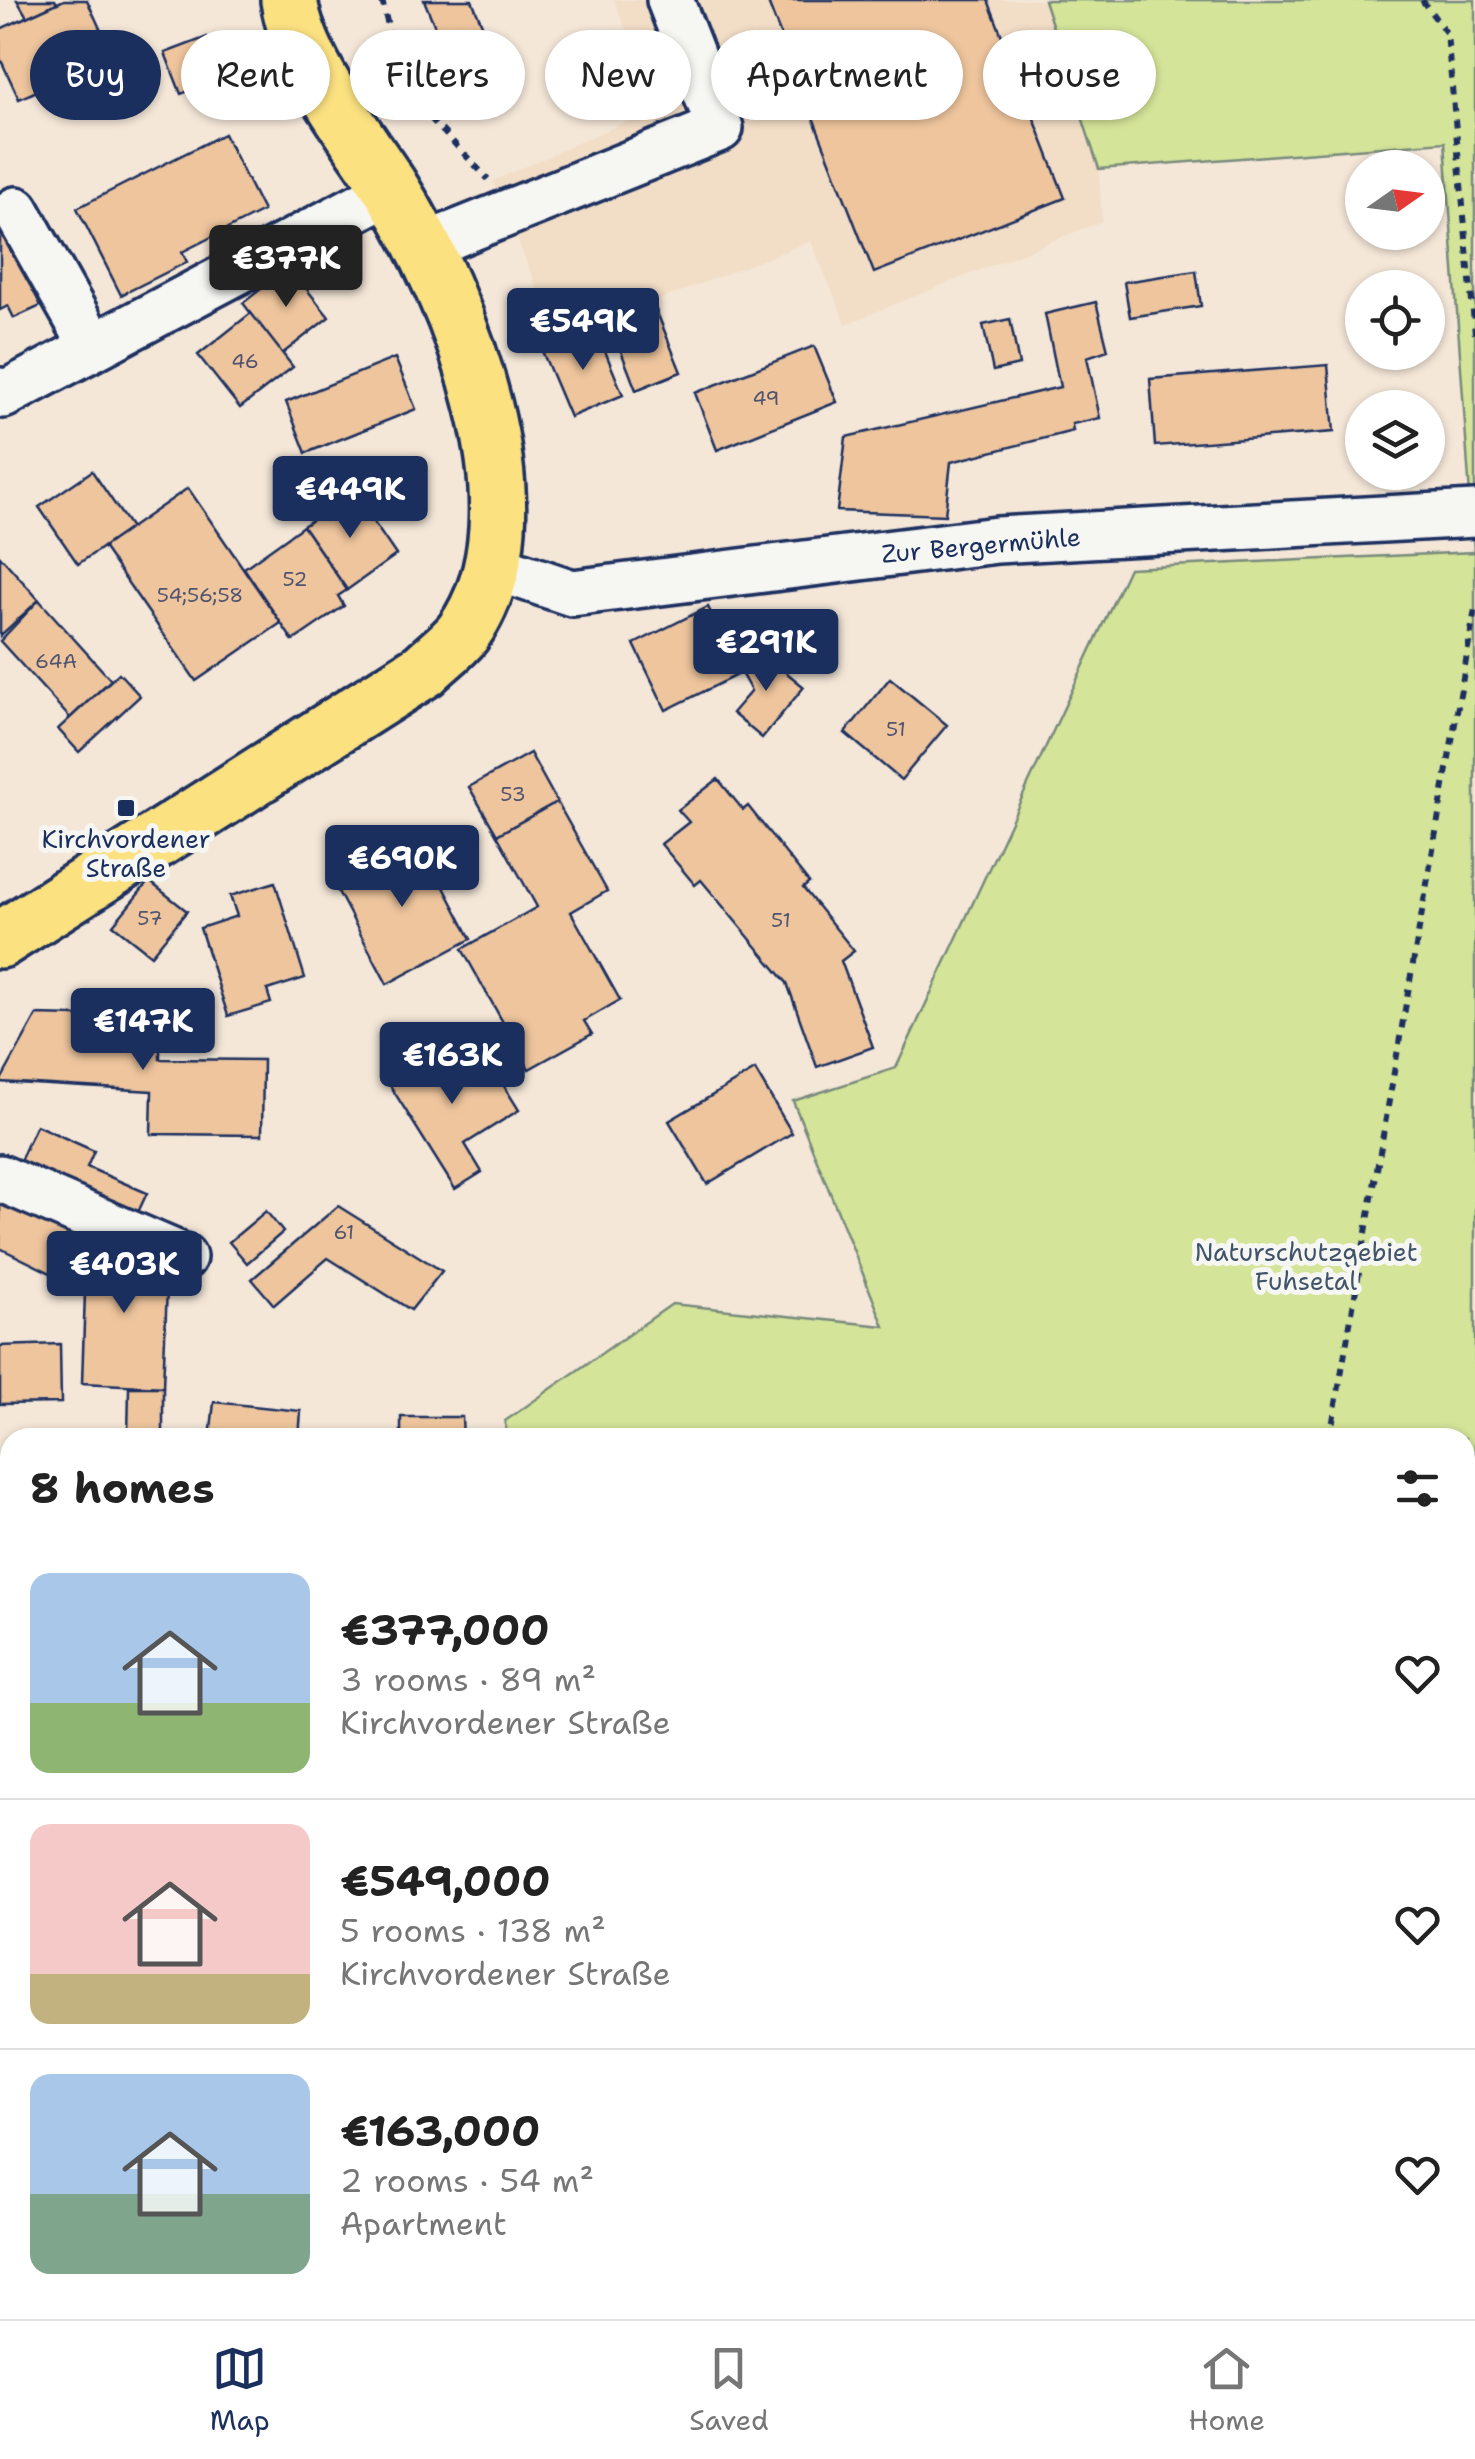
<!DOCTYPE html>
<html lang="en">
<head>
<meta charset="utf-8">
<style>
  :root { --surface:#fff; --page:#f6f6f6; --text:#222; --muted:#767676; --line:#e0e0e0; --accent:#1b2f5e }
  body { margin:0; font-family:"Shantell Sans",sans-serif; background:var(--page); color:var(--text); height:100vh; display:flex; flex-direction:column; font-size:38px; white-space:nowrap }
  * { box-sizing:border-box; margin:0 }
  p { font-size:32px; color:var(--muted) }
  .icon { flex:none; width:55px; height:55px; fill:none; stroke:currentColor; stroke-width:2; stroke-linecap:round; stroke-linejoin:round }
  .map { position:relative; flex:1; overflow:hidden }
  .drawer { position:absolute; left:0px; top:1428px; width:1475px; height:892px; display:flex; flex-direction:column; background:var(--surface); border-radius:30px 30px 0 0; box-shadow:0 2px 8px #0004 }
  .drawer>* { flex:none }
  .guide { position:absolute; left:30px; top:30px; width:1415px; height:90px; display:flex; gap:20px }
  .needle { width:65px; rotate:76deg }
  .controls { position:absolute; left:1345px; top:150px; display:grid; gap:20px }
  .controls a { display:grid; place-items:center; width:100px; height:100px; border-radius:50%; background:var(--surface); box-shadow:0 2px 8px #0004; font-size:50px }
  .price { position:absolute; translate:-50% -85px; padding:0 22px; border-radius:10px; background:var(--accent); color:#fff; font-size:32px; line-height:65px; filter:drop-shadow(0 2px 5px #0008) }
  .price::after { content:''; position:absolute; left:50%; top:60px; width:30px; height:22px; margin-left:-15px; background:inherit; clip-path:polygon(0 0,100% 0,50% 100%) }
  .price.active { background:#222; color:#fff }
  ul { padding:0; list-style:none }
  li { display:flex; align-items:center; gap:30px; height:250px; padding:0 30px }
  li+li { border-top:2px solid var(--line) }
  li span { display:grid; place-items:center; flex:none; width:280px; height:200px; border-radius:20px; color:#555 }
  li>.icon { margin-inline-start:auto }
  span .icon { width:120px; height:120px; fill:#fffc; stroke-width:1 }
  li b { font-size:42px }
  h2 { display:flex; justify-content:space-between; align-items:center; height:120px; padding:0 30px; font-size:42px }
  .chip { padding:0 35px; border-radius:45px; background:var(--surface); box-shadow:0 2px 8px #0004; font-size:35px; line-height:90px }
  .chip.active { background:var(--accent); color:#fff }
  .tab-bar { display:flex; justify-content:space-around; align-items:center; height:140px; border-top:2px solid var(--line); background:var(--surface); font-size:28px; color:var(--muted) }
  .tab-bar a { display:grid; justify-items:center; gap:5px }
  .tab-bar .active { color:var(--accent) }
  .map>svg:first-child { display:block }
  .built { fill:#f2ddc6 }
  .green { fill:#d4e498; stroke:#788a7b; stroke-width:2.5 }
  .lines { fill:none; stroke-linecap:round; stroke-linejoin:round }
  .stream { stroke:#558aaa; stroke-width:11 }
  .building { fill:#eec59d; stroke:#1b2f5e; stroke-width:2.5 }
  .minor-casing { stroke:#1b2f5e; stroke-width:52 }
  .major-casing { stroke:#1b2f5e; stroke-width:62 }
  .path { stroke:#1b2f5e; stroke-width:6; stroke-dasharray:8 8; stroke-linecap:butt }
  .minor { stroke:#f6f6f2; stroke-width:45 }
  .major { stroke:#fbe180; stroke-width:55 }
  .poi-dot { fill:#1b2f5e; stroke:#f6f6f2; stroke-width:4 }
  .labels { text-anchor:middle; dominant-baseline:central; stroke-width:10; stroke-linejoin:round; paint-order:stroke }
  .number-label { font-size:20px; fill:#50546e }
  .street-label { font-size:25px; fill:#1b2f5e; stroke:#f6f6f2 }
  .poi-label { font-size:25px; fill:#1b2f5e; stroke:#f6f6f2 }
  .park-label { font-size:25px; fill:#40536a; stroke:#f6f6f2 }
</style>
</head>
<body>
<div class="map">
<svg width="1475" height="2319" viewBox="0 0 1475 2319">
  <rect width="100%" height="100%" fill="#f4e7d8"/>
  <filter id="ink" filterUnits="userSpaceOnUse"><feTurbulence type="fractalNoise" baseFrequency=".01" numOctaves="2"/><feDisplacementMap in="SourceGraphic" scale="20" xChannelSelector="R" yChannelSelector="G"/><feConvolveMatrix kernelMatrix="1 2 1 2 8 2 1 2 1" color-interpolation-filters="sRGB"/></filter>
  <g filter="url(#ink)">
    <path class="built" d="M614,0H1044L1099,169L1102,221L846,324L811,241L558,339L493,181L658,107Z"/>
    <path class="green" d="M1044,0H1475V2319H427L437,2310H1465V1438H506L505,1421L672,1304L884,1326L793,1101L896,1068L1129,568L1474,552L1445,142L1099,169Z"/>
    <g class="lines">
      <g class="stream">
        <path d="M1465,1610L1475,1607"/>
        <path d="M427,2319L437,2310"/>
      </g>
    </g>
    <g class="building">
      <path d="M17,0H55L57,3L27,17Z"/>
      <path d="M64,0H87L113,57L19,99L0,58V29Z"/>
      <path d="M424,0H472L511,95L453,118L422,40L438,34Z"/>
      <path d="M767,0H988L1065,198L874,273Z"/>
      <path d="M207,37L223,79L181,94L165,53Z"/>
      <path d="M224,134L263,211L182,252L187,262L121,295L77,208Z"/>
      <path d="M0,221L41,306L14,318L8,306L0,310Z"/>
      <path d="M289,267L329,317L282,354L243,303Z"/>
      <path d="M1196,271L1201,306L1130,317L1124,282Z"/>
      <path d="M1096,302L1108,350L1087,357L1100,418L1072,424L1073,431L951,462L945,515L837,511L846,437L1060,387L1045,314Z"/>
      <path d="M656,310L681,372L636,390L612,328Z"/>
      <path d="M251,313L293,367L240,408L198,355Z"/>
      <path d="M1010,319L1019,365L993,371L983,325Z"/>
      <path d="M596,329L623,395L570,417L542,351Z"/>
      <path d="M814,346L837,402L717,450L695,393Z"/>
      <path d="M395,358L416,409L306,453L286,402Z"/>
      <path d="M1328,365L1334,432L1155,446L1150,379Z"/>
      <path d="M92,471L131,528L78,564L39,507Z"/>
      <path d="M188,488L281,623L196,681L103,547Z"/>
      <path d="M353,492L396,555L347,590L303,526Z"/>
      <path d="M303,526L347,590L338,596L344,606L293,641L244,568Z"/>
      <path d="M0,556L39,600L0,636Z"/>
      <path d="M39,600L111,680L70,718L0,641Z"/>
      <path d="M708,607L741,673L666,710L634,644Z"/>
      <path d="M759,650L804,687L762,738L732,713L751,691L741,673Z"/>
      <path d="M119,673L140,696L79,752L58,729Z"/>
      <path d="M890,678L947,725L901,780L845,733Z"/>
      <path d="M530,753L557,802L497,835L469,787Z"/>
      <path d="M718,779L743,810L748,806L809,883L803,888L854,951L841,961L873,1047L817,1067L787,983L701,880L695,885L661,844L689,822L678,810Z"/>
      <path d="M557,802L607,891L571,912L620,1000L584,1021L592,1034L529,1069L462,949L537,907L497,835Z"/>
      <path d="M418,837L471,939L387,984L333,882Z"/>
      <path d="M149,881L187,911L151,955L113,925Z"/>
      <path d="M275,882L305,978L267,990L271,1003L228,1016L200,928L237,916L230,896Z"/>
      <path d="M37,1015L160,1018V1059L263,1060L262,1135L151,1134L152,1091L0,1082Z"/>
      <path d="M431,1047L446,1071L481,1049L519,1110L465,1144L482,1172L455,1189L384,1076Z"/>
      <path d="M755,1070L792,1133L707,1184L669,1121Z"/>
      <path d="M36,1125L94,1151L87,1167L147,1193L133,1223L16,1170Z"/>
      <path d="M0,1196L87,1232L85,1290L0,1248Z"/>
      <path d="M338,1206L442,1271L411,1310L328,1258L274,1305L252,1279Z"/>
      <path d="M266,1211L283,1232L247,1263L229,1242Z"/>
      <path d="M87,1232L168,1262L163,1387L82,1383Z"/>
      <path d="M60,1344L61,1403L0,1404V1346Z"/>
      <path d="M129,1387H163V1438H128Z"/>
      <path d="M214,1402L301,1411L299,1438H210Z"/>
      <path d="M401,1417H462L463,1438H401Z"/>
      <path d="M323,1432L355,1433V1438H323Z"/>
      <path d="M0,1869L10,1871V1909L0,1907Z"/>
      <path d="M1,2155L10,2162L8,2200L0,2194Z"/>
      <path d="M0,2204L10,2212L8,2285L0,2279Z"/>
      <path d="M132,2310H174L185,2319H125Z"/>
    </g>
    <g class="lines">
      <g class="minor-casing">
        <g id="minor">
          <path d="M16,210L92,345"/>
          <path d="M425,246L720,128L670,0"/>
          <path d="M0,391L3,395L391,190"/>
          <path d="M493,566L572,593L997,540L1475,514"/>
          <path d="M0,1178L183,1257"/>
          <path d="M0,1723L10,1737"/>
          <path d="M38,2319L45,2310"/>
        </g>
      </g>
      <g class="major-casing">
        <path id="major" d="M0,940L424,670C436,658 453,646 463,633C548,514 458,296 390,187C356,134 298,63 289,0"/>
      </g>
      <g class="path">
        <path d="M382,0L387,22L433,121L488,179"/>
        <path d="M1422,0L1447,34L1475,334"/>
        <path d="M1330,1438L1475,609"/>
        <path d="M457,2319L467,2310"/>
      </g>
      <use href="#minor" class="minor"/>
      <use href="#major" class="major"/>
    </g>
  </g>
  <rect class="poi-dot" x="116" y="798" width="20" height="20" rx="5"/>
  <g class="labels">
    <g class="number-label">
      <text x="245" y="361">46</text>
      <text x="766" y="398">49</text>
      <text x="295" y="579">52</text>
      <text x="200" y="595">54;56;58</text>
      <text x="56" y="661">64A</text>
      <text x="896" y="729">51</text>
      <text x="513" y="794">53</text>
      <text x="150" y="918">57</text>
      <text x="781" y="920">51</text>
      <text x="344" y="1232">61</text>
    </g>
    <g class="street-label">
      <text transform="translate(981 545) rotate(-5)">Zur Bergermühle</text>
    </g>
    <g class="poi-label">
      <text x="126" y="839">Kirchvordener<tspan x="126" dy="29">Straße</tspan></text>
    </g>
    <g class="park-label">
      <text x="1306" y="1252">Naturschutzgebiet<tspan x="1306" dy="29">Fuhsetal</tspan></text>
    </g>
  </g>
</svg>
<div class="controls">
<a><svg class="needle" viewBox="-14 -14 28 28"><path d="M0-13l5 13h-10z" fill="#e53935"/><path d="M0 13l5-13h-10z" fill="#767676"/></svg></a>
<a><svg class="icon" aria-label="locate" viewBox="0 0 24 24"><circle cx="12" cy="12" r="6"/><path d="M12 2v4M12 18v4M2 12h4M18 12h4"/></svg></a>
<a><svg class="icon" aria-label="layers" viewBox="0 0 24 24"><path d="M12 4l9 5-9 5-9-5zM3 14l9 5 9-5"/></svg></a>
</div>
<b class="price active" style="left:286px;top:310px">€377K</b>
<b class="price" style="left:583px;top:373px">€549K</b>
<b class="price" style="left:350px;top:541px">€449K</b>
<b class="price" style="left:766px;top:694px">€291K</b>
<b class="price" style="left:402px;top:910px">€690K</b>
<b class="price" style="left:143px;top:1073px">€147K</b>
<b class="price" style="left:452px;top:1107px">€163K</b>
<b class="price" style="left:124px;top:1316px">€403K</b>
<div class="guide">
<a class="chip active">Buy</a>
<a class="chip">Rent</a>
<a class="chip">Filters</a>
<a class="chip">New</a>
<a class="chip">Apartment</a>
<a class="chip">House</a>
</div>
<section class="drawer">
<h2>8 homes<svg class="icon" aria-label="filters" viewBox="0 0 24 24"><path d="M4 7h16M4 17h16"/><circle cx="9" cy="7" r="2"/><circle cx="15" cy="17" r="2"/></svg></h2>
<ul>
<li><span style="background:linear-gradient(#a9c7e8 65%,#8fb573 0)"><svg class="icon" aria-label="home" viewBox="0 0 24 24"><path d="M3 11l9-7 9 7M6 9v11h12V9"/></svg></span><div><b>€377,000</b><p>3 rooms · 89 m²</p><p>Kirchvordener Straße</p></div><svg class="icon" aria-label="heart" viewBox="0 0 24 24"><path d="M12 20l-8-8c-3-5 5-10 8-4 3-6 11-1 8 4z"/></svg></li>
<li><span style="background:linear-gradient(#f6c9c9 75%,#c2b280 0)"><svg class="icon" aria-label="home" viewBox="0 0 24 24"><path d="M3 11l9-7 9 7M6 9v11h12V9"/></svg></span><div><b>€549,000</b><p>5 rooms · 138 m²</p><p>Kirchvordener Straße</p></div><svg class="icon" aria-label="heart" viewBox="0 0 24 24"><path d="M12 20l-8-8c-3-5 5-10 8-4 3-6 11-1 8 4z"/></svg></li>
<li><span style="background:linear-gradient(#a9c7e8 60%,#7fa58c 0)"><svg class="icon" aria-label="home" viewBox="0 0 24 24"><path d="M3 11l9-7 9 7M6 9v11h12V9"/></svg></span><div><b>€163,000</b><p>2 rooms · 54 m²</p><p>Apartment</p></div><svg class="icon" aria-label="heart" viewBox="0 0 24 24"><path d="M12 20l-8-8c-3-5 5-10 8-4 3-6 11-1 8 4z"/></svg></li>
</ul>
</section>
</div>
<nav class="tab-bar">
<a class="active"><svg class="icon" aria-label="map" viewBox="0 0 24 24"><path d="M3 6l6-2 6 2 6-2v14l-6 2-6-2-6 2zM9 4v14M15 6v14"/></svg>Map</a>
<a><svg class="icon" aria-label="saved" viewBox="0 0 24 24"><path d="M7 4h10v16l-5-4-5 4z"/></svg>Saved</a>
<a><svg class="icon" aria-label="home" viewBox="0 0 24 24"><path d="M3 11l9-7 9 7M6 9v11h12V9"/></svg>Home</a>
</nav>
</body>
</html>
